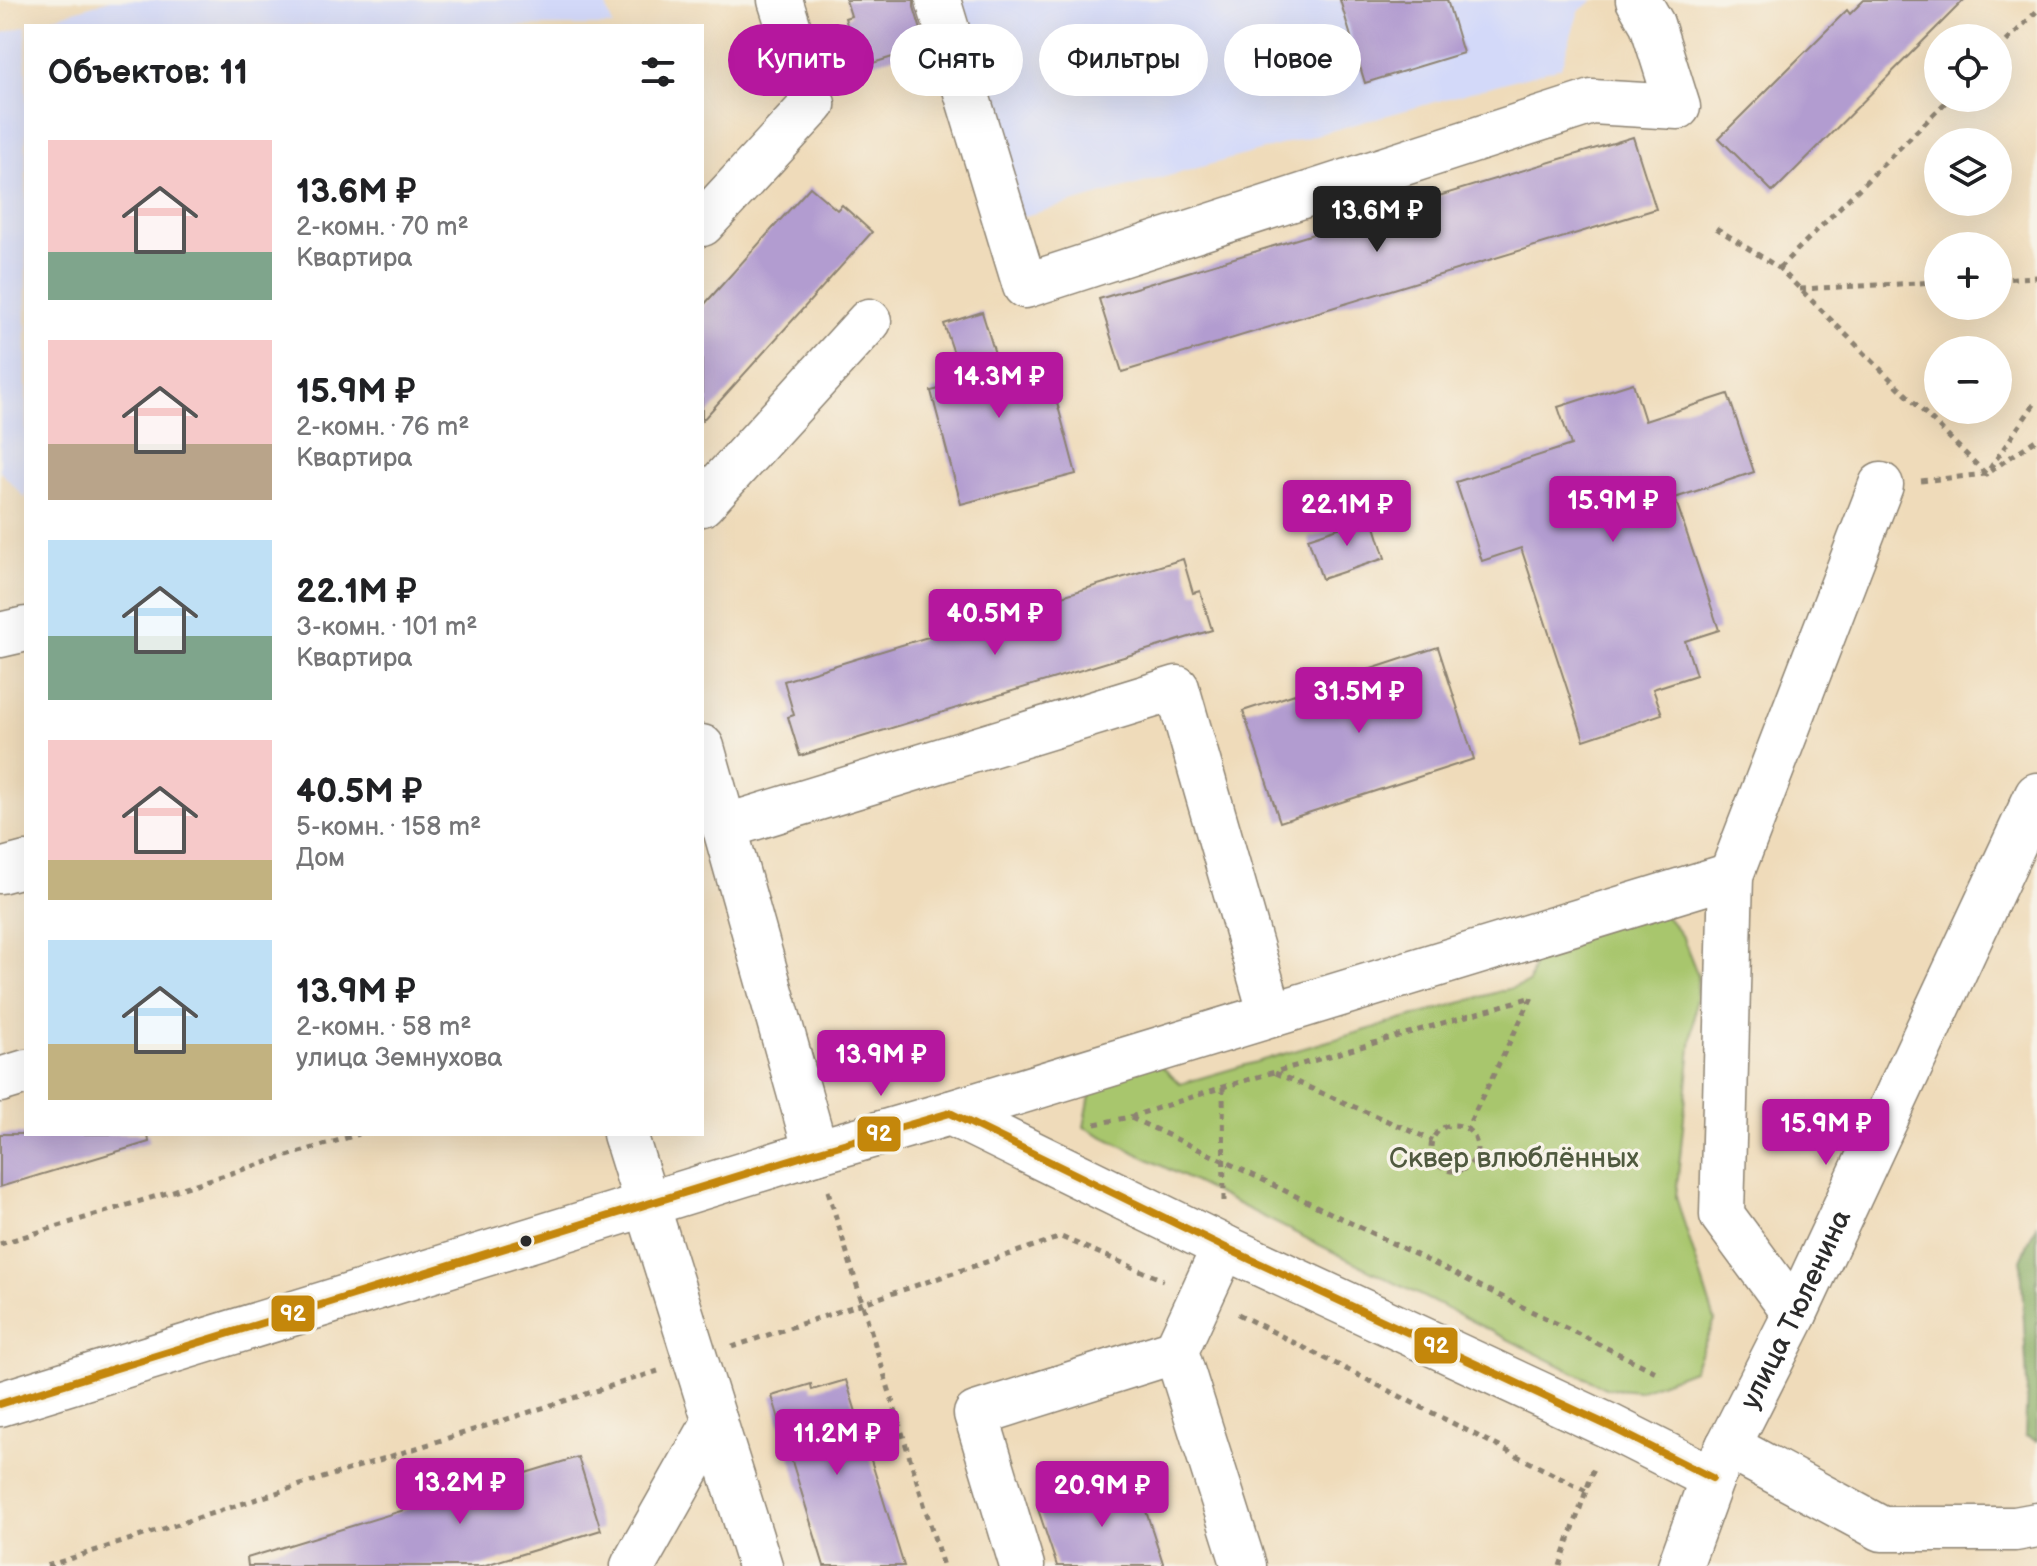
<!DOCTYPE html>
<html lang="ru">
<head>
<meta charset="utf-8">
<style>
  :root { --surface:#fff; --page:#f2f2f2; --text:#202124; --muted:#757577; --accent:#b5179e }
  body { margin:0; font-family:"Balsamiq Sans",sans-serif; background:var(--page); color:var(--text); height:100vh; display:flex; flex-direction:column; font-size:30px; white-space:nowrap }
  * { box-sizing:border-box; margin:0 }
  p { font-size:26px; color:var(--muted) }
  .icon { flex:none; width:44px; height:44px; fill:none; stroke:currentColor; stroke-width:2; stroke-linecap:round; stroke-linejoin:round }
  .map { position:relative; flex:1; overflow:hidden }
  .panel { position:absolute; left:24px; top:24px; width:680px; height:1112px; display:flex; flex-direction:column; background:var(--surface); border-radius:0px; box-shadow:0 8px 32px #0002 }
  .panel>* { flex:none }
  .hud { position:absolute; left:728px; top:24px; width:760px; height:72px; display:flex; gap:16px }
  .controls { position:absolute; left:1924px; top:24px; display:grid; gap:16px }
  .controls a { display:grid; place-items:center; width:88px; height:88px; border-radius:50%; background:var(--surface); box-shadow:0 8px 32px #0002; font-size:40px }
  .price { position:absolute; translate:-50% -68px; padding:0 18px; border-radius:8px; background:var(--accent); color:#fff; font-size:26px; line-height:52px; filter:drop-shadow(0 2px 4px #0008) }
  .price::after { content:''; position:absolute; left:50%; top:48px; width:24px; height:18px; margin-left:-12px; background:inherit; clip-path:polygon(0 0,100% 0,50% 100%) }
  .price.current { background:#222; color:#fff }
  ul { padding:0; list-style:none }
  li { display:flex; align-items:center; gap:24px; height:200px; padding:0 24px }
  li span { display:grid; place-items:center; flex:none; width:224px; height:160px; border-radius:0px; color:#555 }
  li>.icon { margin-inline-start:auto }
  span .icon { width:96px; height:96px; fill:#fffc; stroke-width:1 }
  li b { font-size:34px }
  h2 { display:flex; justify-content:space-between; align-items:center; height:96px; padding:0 24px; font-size:34px }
  .chip { padding:0 28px; border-radius:36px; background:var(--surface); box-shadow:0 8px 32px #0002; font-size:28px; line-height:72px }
  .chip.current { background:var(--accent); color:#fff }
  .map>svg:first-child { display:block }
  .built { fill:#d3d9f9 }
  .green { fill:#a8c66d; stroke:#6a784c; stroke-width:2 }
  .forest { fill:#86ab60; stroke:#586b46; stroke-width:2 }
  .building { fill:#b29cd0 }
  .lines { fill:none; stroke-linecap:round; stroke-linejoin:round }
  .minor-casing { stroke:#8d8372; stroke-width:47 }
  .path { stroke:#8d8372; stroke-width:5; stroke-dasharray:6 6; stroke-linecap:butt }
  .minor { stroke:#fff; stroke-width:44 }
  .bus-1-casing { stroke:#f7f3e8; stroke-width:14 }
  .bus-1 { stroke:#c4870b; stroke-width:8 }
  .bus-dot { fill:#2b2b2b; stroke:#f7f3e8; stroke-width:3 }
  .labels { text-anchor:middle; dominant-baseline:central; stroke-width:7; stroke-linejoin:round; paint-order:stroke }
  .park-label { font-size:28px; fill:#505a3f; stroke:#f7f3e8 }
  .street-label { font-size:28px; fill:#2b2b2b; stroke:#f7f3e8 }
  .line-badge { stroke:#f7f3e8; stroke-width:3 }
  .badge-label { font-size:22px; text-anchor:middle; font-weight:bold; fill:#fff }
</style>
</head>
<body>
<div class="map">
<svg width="2037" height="1566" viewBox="0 0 2037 1566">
  <rect width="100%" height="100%" fill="#f7f3e8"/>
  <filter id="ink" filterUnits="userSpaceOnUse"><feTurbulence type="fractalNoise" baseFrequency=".0125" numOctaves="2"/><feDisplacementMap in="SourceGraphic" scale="16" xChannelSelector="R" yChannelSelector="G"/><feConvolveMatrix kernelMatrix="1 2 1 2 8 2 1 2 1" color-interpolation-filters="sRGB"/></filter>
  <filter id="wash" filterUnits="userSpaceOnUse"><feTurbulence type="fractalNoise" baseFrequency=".006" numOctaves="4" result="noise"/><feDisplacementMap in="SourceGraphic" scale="32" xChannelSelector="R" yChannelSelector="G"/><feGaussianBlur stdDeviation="1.8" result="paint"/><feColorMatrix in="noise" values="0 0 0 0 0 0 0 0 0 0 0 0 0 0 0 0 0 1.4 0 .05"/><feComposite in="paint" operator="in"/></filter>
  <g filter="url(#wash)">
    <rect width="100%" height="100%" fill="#efdbba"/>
    <g class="built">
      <path d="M110,0H604L613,26H26V499L0,471V34Z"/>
      <path d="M955,0H1594L1579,11L1561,67L1021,217Z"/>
    </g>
    <path class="green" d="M1660,908L1683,938L1698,976L1676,1197L1715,1321L1693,1370L1639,1391L1605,1388L1084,1127L1091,1089L1156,1061L1180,1084L1529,983L1539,944Z"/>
    <path class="forest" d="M2037,1223V1441L2025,1436L2027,1385L2021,1260Z"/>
    <g id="blocks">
      <g class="building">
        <path d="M846,0H914V7L924,40L897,48L899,55L860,67L845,18L851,16Z"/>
        <path d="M1340,0H1447L1463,53L1365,83Z"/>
        <path d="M1864,0H1964L1773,192L1719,138L1847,10L1850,14Z"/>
        <path d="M1633,137L1656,209L1122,372L1099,299Z"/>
        <path d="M810,187L837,210L842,205L872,232L702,421V307Z"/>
        <path d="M982,312L1001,373L1046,361L1076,474L961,504L931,391L964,383L944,324Z"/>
        <path d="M1633,383L1645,421L1728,394L1754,472L1675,498L1719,630L1685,641L1696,675L1653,689L1662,714L1584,740L1521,548L1482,561L1456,482L1571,445L1558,407Z"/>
        <path d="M1372,517L1385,558L1322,579L1308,538Z"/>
        <path d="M1183,559L1193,593L1200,591L1212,630L800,756L788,717L794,715L784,681Z"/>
        <path d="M1438,647L1474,759L1280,822L1243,711Z"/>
        <path d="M0,1134H148L149,1142L0,1187Z"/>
        <path d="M846,1380L904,1566H824L772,1396L811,1384L812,1390Z"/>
        <path d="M578,1457L601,1530L482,1566H248L247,1558Z"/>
        <path d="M1115,1479L1139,1490L1164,1566H1057L1038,1509Z"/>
      </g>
    </g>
  </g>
  <g filter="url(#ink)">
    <use href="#blocks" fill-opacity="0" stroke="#8d8372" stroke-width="2"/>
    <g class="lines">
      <g class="minor-casing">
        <g id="minor">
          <path d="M938,0L1025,286L1592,102L1678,107L1652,24L1638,0"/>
          <path d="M702,224L813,104L780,0"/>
          <path d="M702,504L869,321"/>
          <path d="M0,635L26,629"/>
          <path d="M702,747L816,1152"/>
          <path d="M724,827L1177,688L1271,1015"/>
          <path d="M0,871L26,864"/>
          <path d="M1731,875L1881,485"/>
          <path d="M0,1080L26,1072"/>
          <path d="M950,1113L1731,875L1722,1215L1795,1314"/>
          <path d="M625,1134L760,1566"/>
          <path d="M1224,1247L1176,1351L1244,1566"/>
          <path d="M0,1404L816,1152L950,1113L1224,1247L1609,1426L1712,1478"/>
          <path d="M1728,1446L1882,1529H2015L2037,1525"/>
          <path d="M633,1566L715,1421"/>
          <path d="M1022,1566L976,1414L1176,1351"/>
          <path id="s1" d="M1680,1566L1712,1478L1795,1314L2037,795"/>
        </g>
      </g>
      <g class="path">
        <path d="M1998,50L2037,11"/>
        <path d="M1716,228L1779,268L1986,474L2037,439"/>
        <path d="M1779,268L1950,98"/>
        <path d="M1998,279L2037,277"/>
        <path d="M1800,289L1938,282"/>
        <path d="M1921,481L1986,474L2037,400"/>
        <path d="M1275,1073L1432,1140"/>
        <path d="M1223,1087L1224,1202"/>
        <path d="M1131,1118L1224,1161L1660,1374"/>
        <path d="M1095,1124L1130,1117L1223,1087L1532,997L1467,1128"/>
        <circle cx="1454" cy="1148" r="23"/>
        <path d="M828,1191L943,1566"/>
        <path d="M0,1244L359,1134"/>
        <path d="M1238,1314L1586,1491"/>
        <path d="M732,1347L1061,1237L1163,1280"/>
        <path d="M47,1566L658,1371"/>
        <path d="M1560,1566L1595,1465"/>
      </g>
      <use href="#minor" class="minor"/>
      <g class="bus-1-casing">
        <path id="bus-1" d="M0,1404L816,1152L950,1113L1224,1247L1609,1426L1712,1478"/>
      </g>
      <use href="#bus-1" class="bus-1"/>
    </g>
  </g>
  <circle class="bus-dot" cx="526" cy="1241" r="7"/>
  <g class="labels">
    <g class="park-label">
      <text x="1514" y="1158">Сквер влюблённых</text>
    </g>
    <g class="street-label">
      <text stroke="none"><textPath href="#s1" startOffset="282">улица Тюленина</textPath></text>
    </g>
  </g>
  <g class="line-badge">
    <rect x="856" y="1115" width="46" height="38" rx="8" fill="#c4870b"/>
    <rect x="270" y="1294" width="46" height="39" rx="8" fill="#c4870b"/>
    <rect x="1413" y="1326" width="46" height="39" rx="8" fill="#c4870b"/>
  </g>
  <g class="badge-label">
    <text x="879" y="1141">92</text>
    <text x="293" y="1321">92</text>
    <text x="1436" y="1353">92</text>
  </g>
</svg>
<div class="controls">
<a><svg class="icon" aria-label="locate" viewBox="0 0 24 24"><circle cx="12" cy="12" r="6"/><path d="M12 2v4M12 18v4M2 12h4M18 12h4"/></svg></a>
<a><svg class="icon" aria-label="layers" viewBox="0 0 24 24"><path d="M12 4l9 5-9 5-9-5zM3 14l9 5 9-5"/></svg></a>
<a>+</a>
<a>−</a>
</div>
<b class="price current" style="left:1377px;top:254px">13.6M ₽</b>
<b class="price" style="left:999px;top:420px">14.3M ₽</b>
<b class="price" style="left:1613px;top:544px">15.9M ₽</b>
<b class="price" style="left:1347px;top:548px">22.1M ₽</b>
<b class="price" style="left:995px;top:657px">40.5M ₽</b>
<b class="price" style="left:1359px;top:735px">31.5M ₽</b>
<b class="price" style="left:881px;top:1098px">13.9M ₽</b>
<b class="price" style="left:1826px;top:1167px">15.9M ₽</b>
<b class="price" style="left:837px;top:1477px">11.2M ₽</b>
<b class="price" style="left:460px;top:1526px">13.2M ₽</b>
<b class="price" style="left:1102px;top:1529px">20.9M ₽</b>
<div class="hud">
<a class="chip current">Купить</a>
<a class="chip">Снять</a>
<a class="chip">Фильтры</a>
<a class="chip">Новое</a>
</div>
<section class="panel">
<h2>Объектов: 11<svg class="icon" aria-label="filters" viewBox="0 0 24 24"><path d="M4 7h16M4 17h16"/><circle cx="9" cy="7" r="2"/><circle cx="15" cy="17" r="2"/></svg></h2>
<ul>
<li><span style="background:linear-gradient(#f6c9c9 70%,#7fa58c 0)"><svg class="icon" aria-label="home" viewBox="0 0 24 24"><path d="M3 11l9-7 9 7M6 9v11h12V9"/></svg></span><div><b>13.6M ₽</b><p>2-комн. · 70 m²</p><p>Квартира</p></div></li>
<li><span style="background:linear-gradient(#f6c9c9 65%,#b9a48a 0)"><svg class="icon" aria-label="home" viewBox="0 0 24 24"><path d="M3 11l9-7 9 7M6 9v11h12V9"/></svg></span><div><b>15.9M ₽</b><p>2-комн. · 76 m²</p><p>Квартира</p></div></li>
<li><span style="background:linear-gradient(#bfe0f5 60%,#7fa58c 0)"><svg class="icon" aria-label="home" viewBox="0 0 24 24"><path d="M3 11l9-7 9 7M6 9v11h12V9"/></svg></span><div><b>22.1M ₽</b><p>3-комн. · 101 m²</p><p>Квартира</p></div></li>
<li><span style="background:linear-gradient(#f6c9c9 75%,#c2b280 0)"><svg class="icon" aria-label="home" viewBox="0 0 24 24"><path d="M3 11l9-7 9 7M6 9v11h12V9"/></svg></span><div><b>40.5M ₽</b><p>5-комн. · 158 m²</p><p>Дом</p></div></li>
<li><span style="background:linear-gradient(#bfe0f5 65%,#c2b280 0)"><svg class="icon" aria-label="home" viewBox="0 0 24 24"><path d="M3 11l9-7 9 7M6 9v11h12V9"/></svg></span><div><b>13.9M ₽</b><p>2-комн. · 58 m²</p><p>улица Земнухова</p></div></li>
</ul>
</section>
</div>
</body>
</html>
